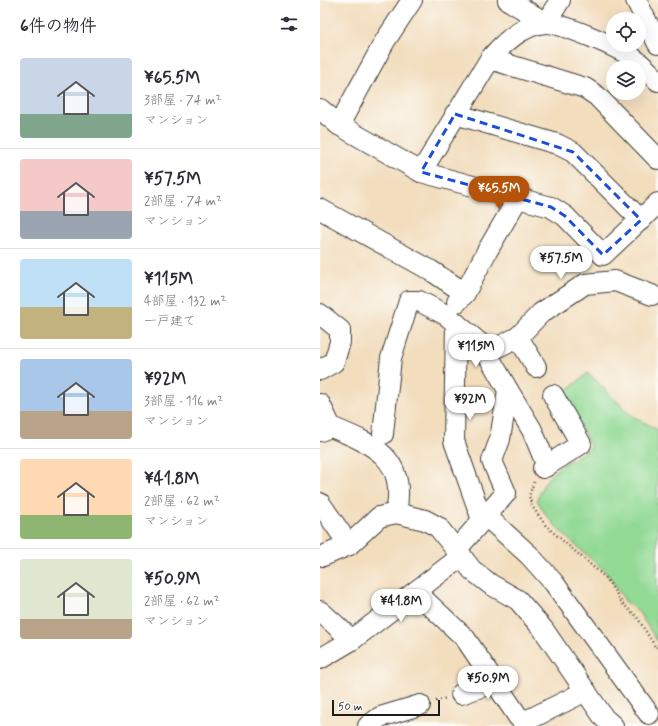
<!DOCTYPE html>
<html lang="ja">
<head>
<meta charset="utf-8">
<style>
  :root { --surface:#fff; --page:#f7f7f7; --text:#2b2b33; --muted:#7c7c81; --line:#e1e1e2; --accent:#b45309 }
  body { margin:0; font-family:Mynerve,"Klee One",sans-serif; background:var(--page); color:var(--text); height:100vh; display:flex; flex-direction:column; font-size:15px; white-space:nowrap }
  * { box-sizing:border-box; margin:0 }
  p { font-size:13px; color:var(--muted) }
  .icon { flex:none; width:22px; height:22px; fill:none; stroke:currentColor; stroke-width:2; stroke-linecap:round; stroke-linejoin:round }
  .map { position:relative; flex:1; overflow:hidden }
  .panel { display:flex; flex-direction:column; background:var(--surface); width:320px }
  .panel>* { flex:none }
  .controls { position:absolute; left:286px; top:12px; display:grid; gap:8px }
  .controls a { display:grid; place-items:center; width:40px; height:40px; border-radius:50%; background:var(--surface); box-shadow:0 4px 16px #0002; font-size:20px }
  .scale { position:absolute; left:12px; bottom:10px; width:108px; box-sizing:border-box; padding-left:4px; border:2px solid #1c1c1c; border-top:0; font-size:11px; line-height:14px; white-space:nowrap; color:#1c1c1c; -webkit-text-stroke:3px #fdfcf7; paint-order:stroke }
  .price { position:absolute; translate:-50% -34px; padding:0 9px; border-radius:14px; background:#fff; color:#222; font-size:13px; line-height:26px; filter:drop-shadow(0 1px 2px #0008) }
  .price::after { content:''; position:absolute; left:50%; top:24px; width:12px; height:9px; margin-left:-6px; background:inherit; clip-path:polygon(0 0,100% 0,50% 100%) }
  .price.selected { background:var(--accent); color:#fff }
  ul { padding:0; list-style:none }
  li { display:flex; align-items:center; gap:12px; height:100px; padding:0 20px }
  li+li { border-top:1px solid var(--line) }
  li span { display:grid; place-items:center; flex:none; width:112px; height:80px; border-radius:4px; color:#555 }
  li>.icon { margin-inline-start:auto }
  span .icon { width:48px; height:48px; fill:#fffc; stroke-width:1 }
  li b { font-size:17px }
  h2 { display:flex; justify-content:space-between; align-items:center; height:48px; padding:0 20px; font-size:17px }
  main { display:flex; flex:1; min-height:0 }
  .map>svg:first-child { display:block }
  .green { fill:#92d994; stroke:#577a58 }
  .lines { fill:none; stroke-linecap:round; stroke-linejoin:round }
  .minor-casing { stroke:#3c3934; stroke-width:22 }
  .path { stroke:#3c3934; stroke-width:2.5; stroke-dasharray:1 3; stroke-linecap:butt }
  .minor { stroke:#fff; stroke-width:20 }
  .marked { fill:none; stroke:#1d4ed8; stroke-width:3; stroke-dasharray:8 5; stroke-linejoin:round }
</style>
</head>
<body>
<main>
<section class="panel">
<h2>6件の物件<svg class="icon" aria-label="filters" viewBox="0 0 24 24"><path d="M4 7h16M4 17h16"/><circle cx="9" cy="7" r="2"/><circle cx="15" cy="17" r="2"/></svg></h2>
<ul>
<li><span style="background:linear-gradient(#c9d6e8 70%,#7fa58c 0)"><svg class="icon" aria-label="home" viewBox="0 0 24 24"><path d="M3 11l9-7 9 7M6 9v11h12V9"/></svg></span><div><b>¥65.5M</b><p>3部屋 · 74 m²</p><p>マンション</p></div></li>
<li><span style="background:linear-gradient(#f6c9c9 65%,#9aa5b1 0)"><svg class="icon" aria-label="home" viewBox="0 0 24 24"><path d="M3 11l9-7 9 7M6 9v11h12V9"/></svg></span><div><b>¥57.5M</b><p>2部屋 · 74 m²</p><p>マンション</p></div></li>
<li><span style="background:linear-gradient(#bfe0f5 60%,#c2b280 0)"><svg class="icon" aria-label="home" viewBox="0 0 24 24"><path d="M3 11l9-7 9 7M6 9v11h12V9"/></svg></span><div><b>¥115M</b><p>4部屋 · 132 m²</p><p>一戸建て</p></div></li>
<li><span style="background:linear-gradient(#a9c7e8 65%,#b9a48a 0)"><svg class="icon" aria-label="home" viewBox="0 0 24 24"><path d="M3 11l9-7 9 7M6 9v11h12V9"/></svg></span><div><b>¥92M</b><p>3部屋 · 116 m²</p><p>マンション</p></div></li>
<li><span style="background:linear-gradient(#ffd9b3 70%,#8fb573 0)"><svg class="icon" aria-label="home" viewBox="0 0 24 24"><path d="M3 11l9-7 9 7M6 9v11h12V9"/></svg></span><div><b>¥41.8M</b><p>2部屋 · 62 m²</p><p>マンション</p></div></li>
<li><span style="background:linear-gradient(#dfe7d0 75%,#b9a48a 0)"><svg class="icon" aria-label="home" viewBox="0 0 24 24"><path d="M3 11l9-7 9 7M6 9v11h12V9"/></svg></span><div><b>¥50.9M</b><p>2部屋 · 62 m²</p><p>マンション</p></div></li>
</ul>
</section>
<div class="map">
<svg width="338" height="726" viewBox="0 0 338 726">
  <rect width="100%" height="100%" fill="#fdfcf7"/>
  <filter id="ink" filterUnits="userSpaceOnUse"><feTurbulence type="fractalNoise" baseFrequency=".025" numOctaves="2"/><feDisplacementMap in="SourceGraphic" scale="8" xChannelSelector="R" yChannelSelector="G"/><feConvolveMatrix kernelMatrix="1 2 1 2 8 2 1 2 1" color-interpolation-filters="sRGB"/></filter>
  <filter id="wash" filterUnits="userSpaceOnUse"><feTurbulence type="fractalNoise" baseFrequency=".012" numOctaves="4" result="noise"/><feDisplacementMap in="SourceGraphic" scale="16" xChannelSelector="R" yChannelSelector="G"/><feGaussianBlur stdDeviation="0.9" result="paint"/><feColorMatrix in="noise" values="0 0 0 0 0 0 0 0 0 0 0 0 0 0 0 0 0 1.4 0 .05"/><feComposite in="paint" operator="in"/></filter>
  <g filter="url(#wash)">
    <rect width="100%" height="100%" fill="#f2ddbd"/>
    <path class="green" d="M268,373L311,415L338,430L337,641L318,611L306,602L286,572L244,535L226,515L217,500C227,469 245,464 271,448L245,392Z"/>
  </g>
  <g filter="url(#ink)">
    <g class="lines">
      <g class="minor-casing">
        <g id="minor">
          <path d="M188,0L226,23L240,0"/>
          <path d="M316,0L338,44"/>
          <path d="M170,59L265,88L277,96L338,159"/>
          <path d="M0,109L19,125L101,172L231,207L245,216L283,255L338,203"/>
          <path d="M135,114L237,144L253,152L321,220"/>
          <path d="M19,125L65,41L92,0"/>
          <path d="M101,172L170,59C183,43 203,25 225,23C240,22 300,48 313,58C322,64 330,73 338,81"/>
          <path d="M0,209L110,270L145,293"/>
          <path d="M137,302L145,293L166,253L198,198"/>
          <path d="M0,314L20,330V342L14,362L0,370"/>
          <path d="M136,323L134,441L162,520"/>
          <path d="M198,337L216,367"/>
          <path d="M166,353L198,337L221,313L265,284L295,281L332,295"/>
          <path d="M188,390L212,430L227,466"/>
          <path d="M0,404L11,427"/>
          <path d="M0,431L11,427C55,445 87,458 76,513"/>
          <path d="M63,434L71,358L89,301H99L126,315L162,345L188,390L180,439L172,461L186,493L137,549"/>
          <path d="M223,468L261,444L233,395"/>
          <path d="M0,503L29,545"/>
          <path d="M166,516L209,555L234,583L329,714"/>
          <path d="M3,556L29,545L59,517L76,513L105,520L118,527L152,570L170,584L198,600L223,629L284,718L293,726"/>
          <path d="M96,592L145,638L199,718L208,720L266,691"/>
          <path d="M0,611L32,640"/>
          <path d="M0,659L32,640L142,556"/>
          <path d="M141,694L175,682"/>
          <path d="M48,726L60,717L100,705"/>
        </g>
      </g>
      <g class="path">
        <path d="M214,482L209,496L212,506L226,526L286,578L303,604L317,617L336,648L338,646"/>
        <path d="M116,701L126,698"/>
      </g>
      <use href="#minor" class="minor"/>
    </g>
  </g>
  <path class="marked" d="M135,114L253,152L321,220L283,255L245,216L231,207L101,172Z"/>
</svg>
<div class="controls">
<a><svg class="icon" aria-label="locate" viewBox="0 0 24 24"><circle cx="12" cy="12" r="6"/><path d="M12 2v4M12 18v4M2 12h4M18 12h4"/></svg></a>
<a><svg class="icon" aria-label="layers" viewBox="0 0 24 24"><path d="M12 4l9 5-9 5-9-5zM3 14l9 5 9-5"/></svg></a>
</div>
<div class="scale">50 m</div>
<b class="price selected" style="left:179px;top:210px">¥65.5M</b>
<b class="price" style="left:241px;top:280px">¥57.5M</b>
<b class="price" style="left:156px;top:368px">¥115M</b>
<b class="price" style="left:150px;top:421px">¥92M</b>
<b class="price" style="left:81px;top:623px">¥41.8M</b>
<b class="price" style="left:168px;top:700px">¥50.9M</b>
</div>
</main>
</body>
</html>
